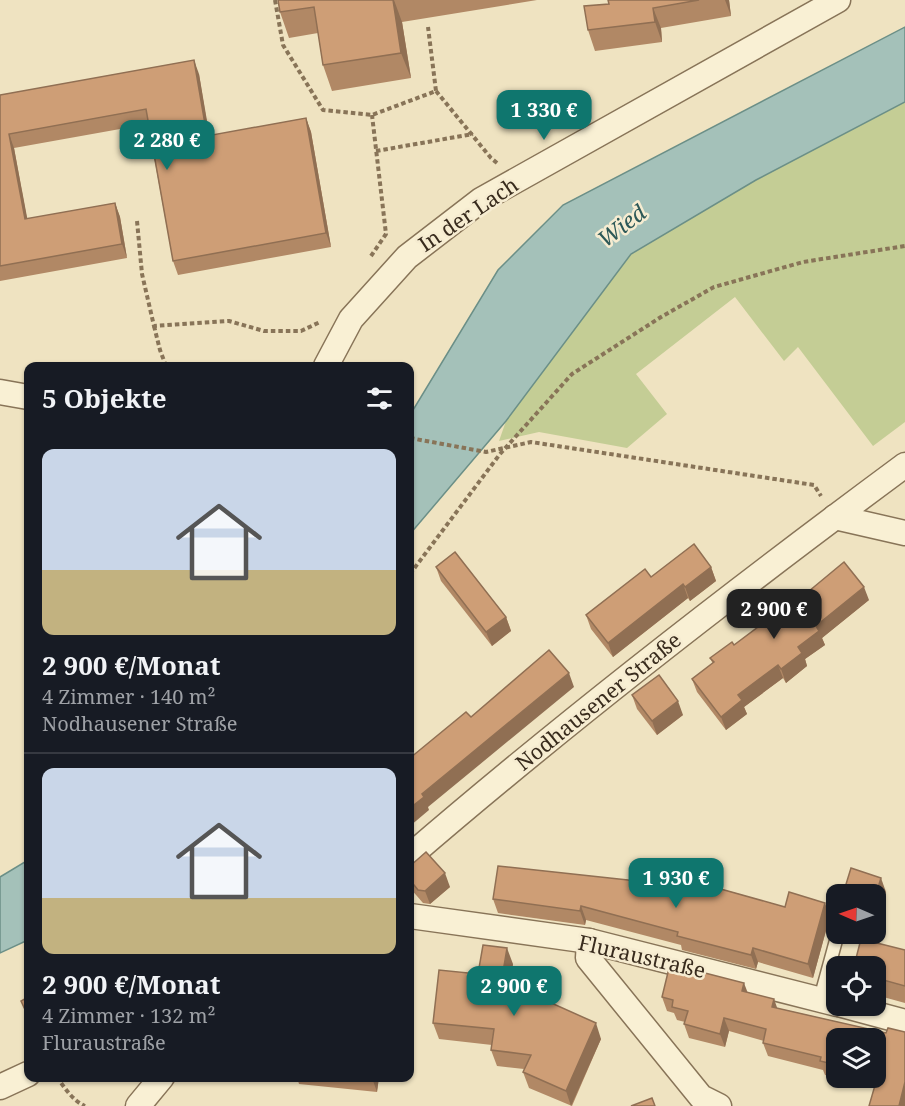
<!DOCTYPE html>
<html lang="de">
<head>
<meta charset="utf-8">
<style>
  :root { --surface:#171b24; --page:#242831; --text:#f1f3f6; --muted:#9ea1a6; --line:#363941; --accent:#0f766e }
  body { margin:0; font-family:"Noto Serif",serif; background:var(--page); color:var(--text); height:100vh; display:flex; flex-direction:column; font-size:22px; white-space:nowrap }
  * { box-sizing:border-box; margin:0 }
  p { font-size:20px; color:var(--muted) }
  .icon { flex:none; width:33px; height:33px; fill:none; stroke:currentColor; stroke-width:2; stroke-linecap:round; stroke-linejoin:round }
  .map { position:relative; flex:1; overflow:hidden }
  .details { position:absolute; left:24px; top:362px; width:390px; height:720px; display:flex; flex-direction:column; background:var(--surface); border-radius:12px; box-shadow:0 2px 4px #0004 }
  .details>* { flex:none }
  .needle { width:39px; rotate:272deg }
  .fabs { position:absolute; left:826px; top:884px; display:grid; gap:12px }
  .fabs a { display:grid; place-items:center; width:60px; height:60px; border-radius:12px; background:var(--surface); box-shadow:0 2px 4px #0004; font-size:30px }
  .price { position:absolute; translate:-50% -51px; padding:0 14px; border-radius:12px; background:var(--accent); color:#fff; font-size:20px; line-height:39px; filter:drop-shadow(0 2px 3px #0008) }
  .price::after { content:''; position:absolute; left:50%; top:36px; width:18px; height:14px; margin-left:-9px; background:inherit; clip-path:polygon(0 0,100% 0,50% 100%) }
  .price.on { background:#222; color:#fff }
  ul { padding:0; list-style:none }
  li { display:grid; align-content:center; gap:12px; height:318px; padding:0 18px }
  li+li { border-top:2px solid var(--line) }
  li span { display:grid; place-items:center; height:186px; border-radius:12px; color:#555 }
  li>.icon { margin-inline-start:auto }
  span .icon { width:108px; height:108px; fill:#fffc; stroke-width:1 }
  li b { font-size:26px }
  h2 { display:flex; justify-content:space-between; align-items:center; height:72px; padding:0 18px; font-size:26px }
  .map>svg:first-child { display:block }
  .green { fill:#c4cd95 }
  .water { fill:#a4c1b9; stroke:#6b8f87; stroke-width:1.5 }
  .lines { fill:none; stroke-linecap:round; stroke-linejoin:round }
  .lane-casing { stroke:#887458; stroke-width:15 }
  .street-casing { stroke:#887458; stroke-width:27 }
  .path { stroke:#887458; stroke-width:4; stroke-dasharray:4.5 3; stroke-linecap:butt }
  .lane { stroke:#f9f0d4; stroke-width:12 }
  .street { stroke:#f9f0d4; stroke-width:24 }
  .wall { fill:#b18865; fill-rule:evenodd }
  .shaded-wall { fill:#906f53 }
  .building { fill:#ce9e76; stroke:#906f53; stroke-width:1.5 }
  .labels { text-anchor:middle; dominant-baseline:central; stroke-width:5; stroke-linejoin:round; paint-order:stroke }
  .street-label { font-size:21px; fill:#382b1d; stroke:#f6ecd1 }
  .water-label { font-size:22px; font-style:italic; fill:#2c5857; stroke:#f6ecd1 }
</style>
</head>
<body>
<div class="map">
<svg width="905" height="1106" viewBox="0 0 905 1106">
  <rect width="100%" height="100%" fill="#efe3c1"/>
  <path class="green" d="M905,102V422L873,446L798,347L784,361L735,297L636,374L667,414L627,448L539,432L499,441L506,421L631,254L756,180Z"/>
  <g class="water">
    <path d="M905,27V102L756,180L631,254L506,421L410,534V415L498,270L563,205Z"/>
    <path d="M28,860V940L0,953V877Z"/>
  </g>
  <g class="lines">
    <g class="lane-casing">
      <g id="lane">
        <path d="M856,933H857"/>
        <path d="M820,999L838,933"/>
      </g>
    </g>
    <g class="street-casing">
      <g id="street">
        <path d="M326,366L351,319L407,257L481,200L838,0"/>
        <path d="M0,392L28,397"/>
        <path d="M835,517L905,533"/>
        <path d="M410,856C569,719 736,590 905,465"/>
        <path d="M410,916L589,941L837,1004"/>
        <path d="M589,941L588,958L701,1097L719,1106"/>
        <path d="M842,1005L905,1022"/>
        <path d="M0,1087L28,1074"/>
        <path d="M138,1106L162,1077"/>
      </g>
    </g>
    <g class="path">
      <path d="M275,0L283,45L323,110L372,115L436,91L428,27"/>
      <path d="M436,91L491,158L497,163"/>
      <path d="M376,151L473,134"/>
      <path d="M137,221L142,274L154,326L229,321L264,331H301L320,322"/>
      <path d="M371,256L386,234L372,115"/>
      <path d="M154,326L160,350L166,366"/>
      <path d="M410,438L486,452L531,442L814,485L821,496"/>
      <path d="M410,574L500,454L572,374L661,317L714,287L803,262L905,246"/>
      <path d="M57,1077C64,1087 73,1101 85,1106"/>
    </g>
    <use href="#lane" class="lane"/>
    <use href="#street" class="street"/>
  </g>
  <g class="wall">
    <path d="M278,0H537L402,22L411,78L332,91L323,65L318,33L289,38L280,12Z"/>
    <path d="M608,0H729L731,16L661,28L662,42L595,51L588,30L609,4Z"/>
    <path d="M199,74L209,136L306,118L311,132L331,247L178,275L173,261L148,124L14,148L27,219L115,203L120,217L127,258L0,281V95Z"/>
    <path d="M436,567L506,617L511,631L492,646L441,581Z"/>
    <path d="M711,567L716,581L690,601L688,598L613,657L591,629L586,615L651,577Z"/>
    <path d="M869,600L822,638L825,645L805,659L807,666L786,683L783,678L744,707L747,714L726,730L697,692L692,679L713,664L710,658L734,645L773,616L770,610L797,601Z"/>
    <path d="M632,695L683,715L657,735L637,709Z"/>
    <path d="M410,866L450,887L430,904L423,903L410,888Z"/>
    <path d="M692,878L693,881L785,907L830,916L813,978L758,962L756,969L682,950L681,945L586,920L585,925L498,913L493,899L652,887Z"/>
    <path d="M905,950V1003L876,995V966Z"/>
    <path d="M513,964L511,973L532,975L537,991V997L601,1039L572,1106L529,1088L523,1072L524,1069L497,1066L491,1050L492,1045L439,1039L433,1023L478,974Z"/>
    <path d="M747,992L777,1008L886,1033L905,1032L875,1086L825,1075L823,1070L768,1056L763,1043L764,1041L729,1031L725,1047L689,1038L684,1024L685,1022L677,1020L674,1013L667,1011L662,997ZM837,1038H876V1077H837Z"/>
    <path d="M297,1077H379L377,1092L299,1084Z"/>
  </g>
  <g class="shaded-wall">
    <path d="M393,0H394L402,22L411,78L401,53Z"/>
    <path d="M725,0H729L731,16Z"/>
    <path d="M653,8L661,28L662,42L655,22Z"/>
    <path d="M194,60L199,74L212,150L207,136Z"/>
    <path d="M306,118L311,132L331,247L326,233Z"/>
    <path d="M9,134L14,148L30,233L25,219Z"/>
    <path d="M115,203L120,217L127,258L122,244Z"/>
    <path d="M711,567L716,581L690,601L685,587Z"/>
    <path d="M683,584L688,598L613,657L608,643Z"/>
    <path d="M864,587L869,600L822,638L825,645L805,659L807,666L786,683L781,669L798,647L816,626Z"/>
    <path d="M506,617L511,631L492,646L486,632Z"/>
    <path d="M778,665L783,678L744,707L747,714L726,730L721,717L738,695Z"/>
    <path d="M569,673L574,687L428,807L429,810L410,826V808L422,794Z"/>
    <path d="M678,701L683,715L657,735L652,721Z"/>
    <path d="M445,873L450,887L430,904L425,891Z"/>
    <path d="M881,878L886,892L876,924V894Z"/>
    <path d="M825,903L830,916L813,978L808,964Z"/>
    <path d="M581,906L586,920L585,925L580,911Z"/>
    <path d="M507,948L513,964L509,988L503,972Z"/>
    <path d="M753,948L758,962L756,969L751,955Z"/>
    <path d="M532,975L537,991L535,1009L529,993Z"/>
    <path d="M744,983L749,996L742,991Z"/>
    <path d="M774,999L779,1013L772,1007Z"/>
    <path d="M724,1018L729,1031L725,1047L720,1034Z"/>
    <path d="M596,1023L601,1039L571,1106L566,1091Z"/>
    <path d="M373,1077H379L377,1092L372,1078Z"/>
    <path d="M905,1082V1106H899Z"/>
  </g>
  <g class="building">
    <path d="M278,0H393L401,53L323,65L314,7L280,12Z"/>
    <path d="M608,0H699L653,8L655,22L588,30L584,6L609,4Z"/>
    <path d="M194,60L207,136L306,118L326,233L173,261L146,109L9,134L25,219L115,203L122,244L0,266V95Z"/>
    <path d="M694,544L711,567L685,587L683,584L608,643L586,615L645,569L651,577Z"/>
    <path d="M455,552L506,617L486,632L436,567Z"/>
    <path d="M844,562L864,587L816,626L819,631L798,647L802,653L781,669L778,665L738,695L742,700L721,717L692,679L714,662L710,658L732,642L734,645L774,615L770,610L792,594L797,601Z"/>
    <path d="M549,650L569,673L422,794L424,797L410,808V758L466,712L471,717Z"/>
    <path d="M659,675L678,701L652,721L632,695Z"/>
    <path d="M426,852L445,873L425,891L418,890L410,880V866Z"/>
    <path d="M498,866L628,880L652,887L657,868L692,878V881L785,907L789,892L825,903L808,964L753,948L751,955L677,936L678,932L581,906L580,911L493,899Z"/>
    <path d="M851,868L881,878L876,894H843Z"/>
    <path d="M861,939L905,950V986L876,978V966H854Z"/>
    <path d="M483,945L507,948L503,972L532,975L529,993L596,1023L566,1091L523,1072L531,1055L491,1050L494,1029L433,1023L439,970L478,974Z"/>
    <path d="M670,964L744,983L742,991L774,999L772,1007L886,1033L888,1028L905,1032V1082L899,1106H869L878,1075L876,1074V1038H837V1065L820,1061L821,1057L763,1043L766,1029L724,1018L720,1034L684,1024L688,1011L672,1007L673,1000L662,997Z"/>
    <path d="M28,997V1016L21,1001Z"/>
    <path d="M652,1098L655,1106H631Z"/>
  </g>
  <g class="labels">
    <g class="street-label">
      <text transform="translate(468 214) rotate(-34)">In der Lach</text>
      <text transform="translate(598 701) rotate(-39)">Nodhausener Straße</text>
      <text transform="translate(642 956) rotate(13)">Fluraustraße</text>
    </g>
    <g class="water-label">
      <text transform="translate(621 225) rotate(-37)">Wied</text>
    </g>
  </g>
</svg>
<div class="fabs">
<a><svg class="needle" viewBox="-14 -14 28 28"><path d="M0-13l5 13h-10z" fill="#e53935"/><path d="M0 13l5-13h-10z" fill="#9ea1a6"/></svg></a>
<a><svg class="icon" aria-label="locate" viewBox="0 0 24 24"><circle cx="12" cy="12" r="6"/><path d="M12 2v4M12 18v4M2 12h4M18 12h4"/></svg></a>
<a><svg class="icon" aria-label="layers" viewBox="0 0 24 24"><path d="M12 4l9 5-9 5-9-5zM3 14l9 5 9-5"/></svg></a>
</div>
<b class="price" style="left:544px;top:141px">1 330 €</b>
<b class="price" style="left:167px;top:171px">2 280 €</b>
<b class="price on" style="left:774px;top:640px">2 900 €</b>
<b class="price" style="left:676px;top:909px">1 930 €</b>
<b class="price" style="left:514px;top:1017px">2 900 €</b>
<section class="details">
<h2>5 Objekte<svg class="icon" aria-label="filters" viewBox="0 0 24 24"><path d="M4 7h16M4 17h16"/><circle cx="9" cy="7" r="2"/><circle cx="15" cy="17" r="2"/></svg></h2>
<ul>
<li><span style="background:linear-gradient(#c9d6e8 65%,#c2b280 0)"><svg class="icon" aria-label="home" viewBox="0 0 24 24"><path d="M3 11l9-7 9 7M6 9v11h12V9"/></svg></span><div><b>2 900 €/Monat</b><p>4 Zimmer · 140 m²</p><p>Nodhausener Straße</p></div></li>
<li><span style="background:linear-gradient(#c9d6e8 70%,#c2b280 0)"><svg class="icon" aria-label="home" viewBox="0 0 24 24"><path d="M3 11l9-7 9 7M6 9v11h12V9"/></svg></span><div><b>2 900 €/Monat</b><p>4 Zimmer · 132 m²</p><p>Fluraustraße</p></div></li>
</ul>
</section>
</div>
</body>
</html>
